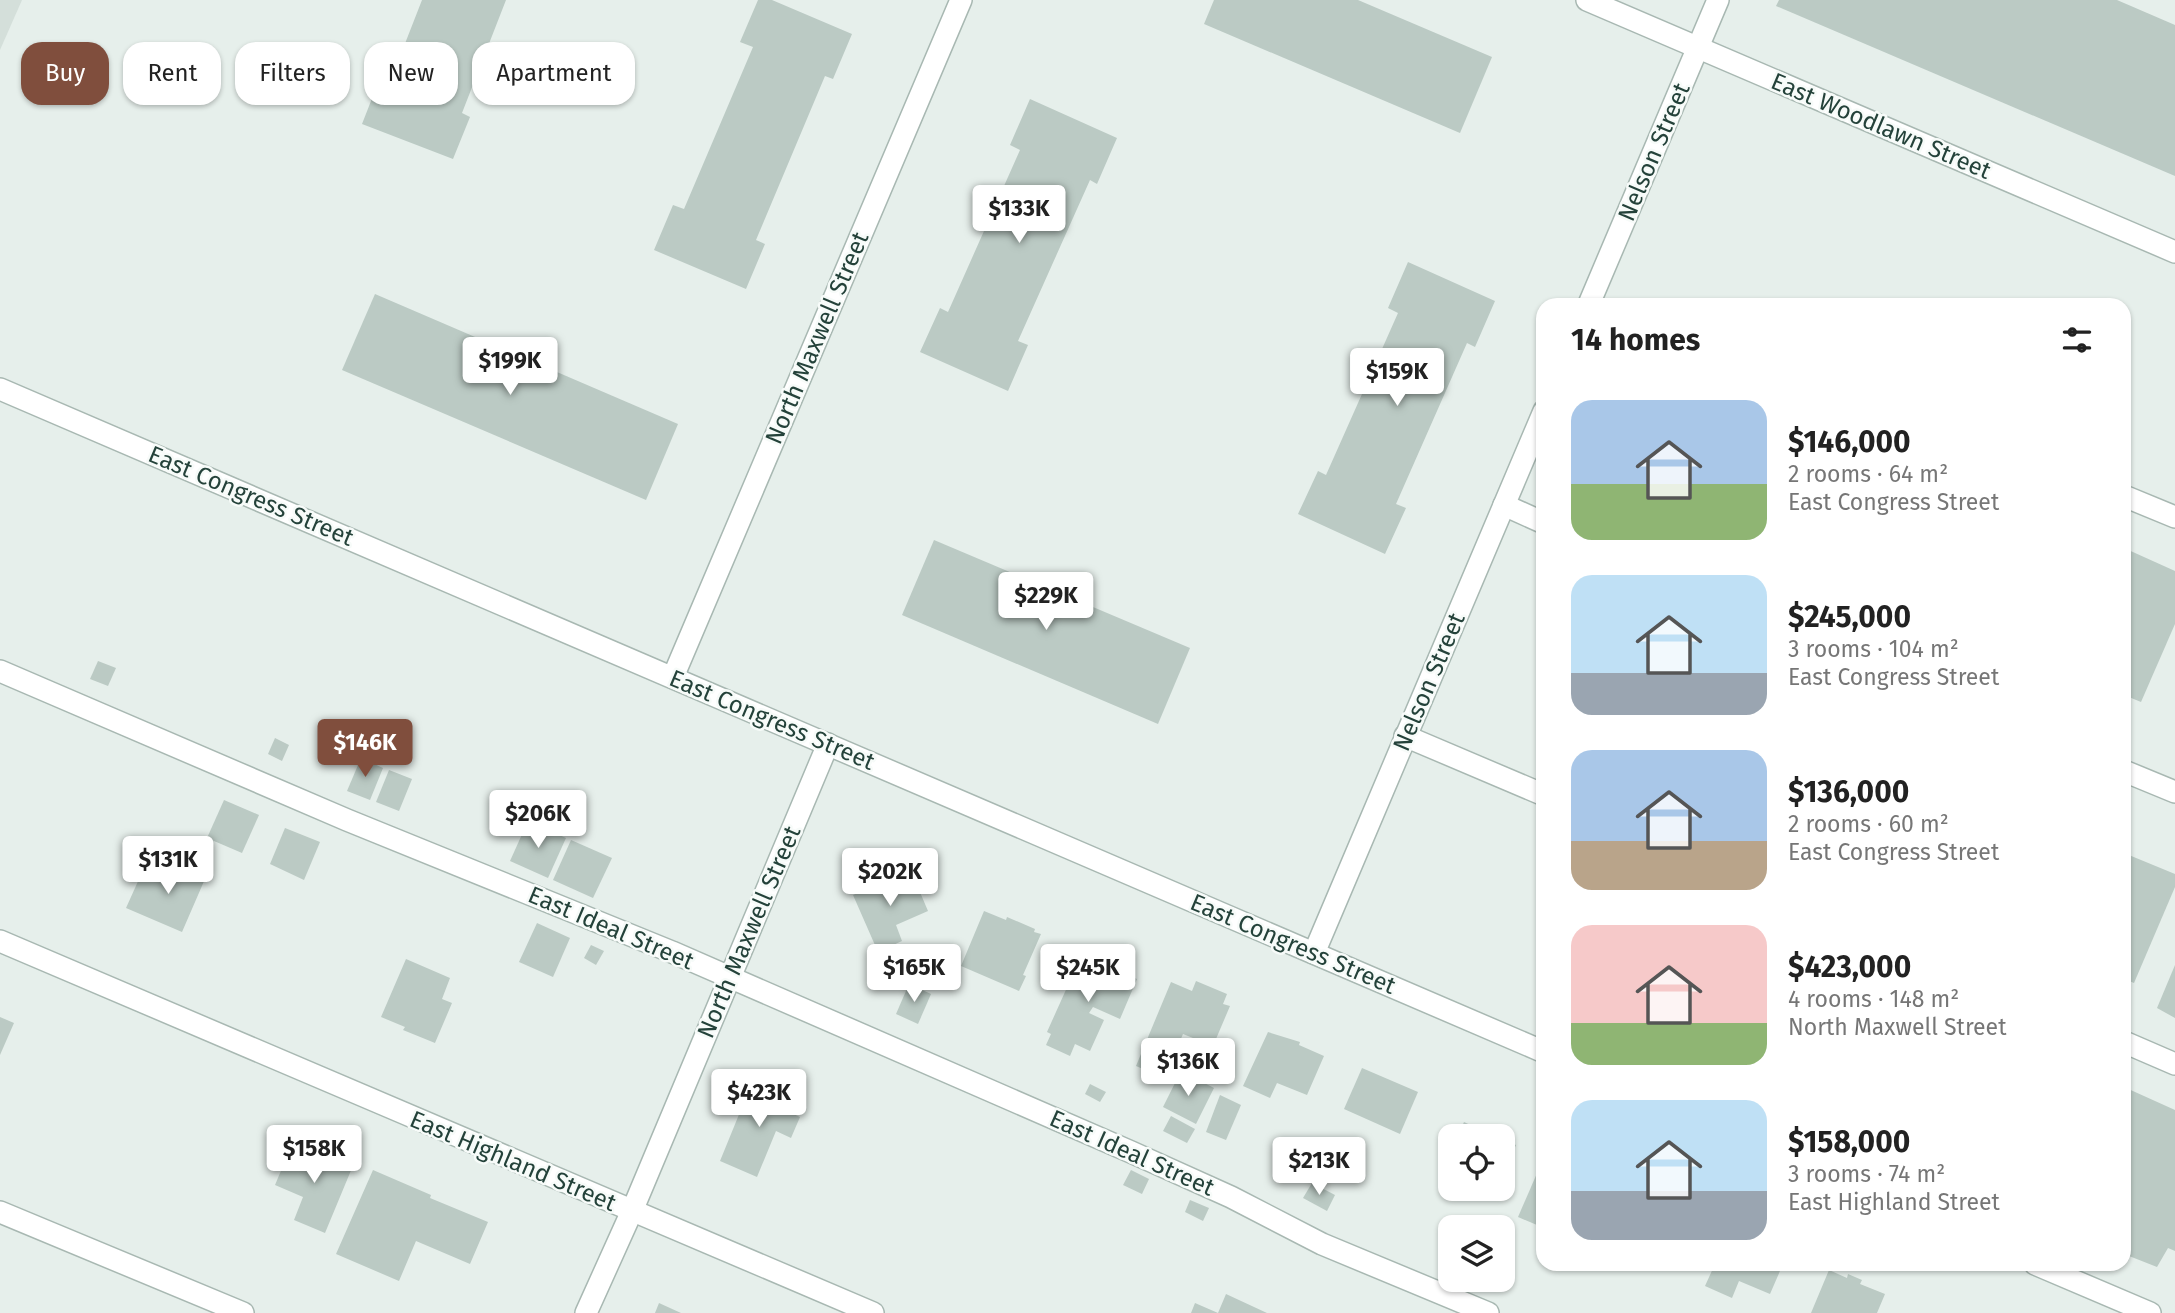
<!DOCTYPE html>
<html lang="en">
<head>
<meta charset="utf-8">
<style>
  :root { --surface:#fff; --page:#f2f2f2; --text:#222; --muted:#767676; --accent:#804e3d }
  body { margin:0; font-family:"Fira Sans",sans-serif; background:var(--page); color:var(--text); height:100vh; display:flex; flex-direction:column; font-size:26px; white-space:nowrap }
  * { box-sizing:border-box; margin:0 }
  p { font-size:23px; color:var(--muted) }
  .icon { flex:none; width:38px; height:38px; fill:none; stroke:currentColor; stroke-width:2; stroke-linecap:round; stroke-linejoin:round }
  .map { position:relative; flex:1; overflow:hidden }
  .details { position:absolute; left:1536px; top:298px; width:595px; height:973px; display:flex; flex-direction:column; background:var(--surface); border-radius:21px; box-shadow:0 2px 5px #0004 }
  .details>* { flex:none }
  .hud { position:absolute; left:21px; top:42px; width:665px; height:63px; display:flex; gap:14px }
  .fabs { position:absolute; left:1438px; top:1124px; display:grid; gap:14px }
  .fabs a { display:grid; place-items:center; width:77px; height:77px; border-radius:14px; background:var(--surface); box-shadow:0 2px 5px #0004; font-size:35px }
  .price { position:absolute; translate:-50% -60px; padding:0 16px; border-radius:7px; background:#fff; color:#222; font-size:23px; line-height:46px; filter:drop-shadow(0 2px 4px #0008) }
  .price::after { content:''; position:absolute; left:50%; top:42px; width:21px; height:16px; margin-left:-10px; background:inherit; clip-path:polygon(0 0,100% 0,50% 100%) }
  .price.current { background:var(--accent); color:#fff }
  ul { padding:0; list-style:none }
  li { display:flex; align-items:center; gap:21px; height:175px; padding:0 35px }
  li span { display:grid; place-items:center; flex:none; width:196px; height:140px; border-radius:21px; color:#555 }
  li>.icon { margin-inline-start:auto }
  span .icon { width:84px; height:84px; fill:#fffc; stroke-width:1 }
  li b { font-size:30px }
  h2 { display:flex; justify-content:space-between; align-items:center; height:84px; padding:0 35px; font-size:30px }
  .tag { padding:0 24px; border-radius:21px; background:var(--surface); box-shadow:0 2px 5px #0004; font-size:24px; line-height:63px }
  .tag.current { background:var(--accent); color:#fff }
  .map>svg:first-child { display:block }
  .built { fill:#d4dfda }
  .building { fill:#bbcac4 }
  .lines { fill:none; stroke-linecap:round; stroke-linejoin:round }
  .minor-casing { stroke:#a8b8b2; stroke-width:24 }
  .minor { stroke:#fff; stroke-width:21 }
  .labels { text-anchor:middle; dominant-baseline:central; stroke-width:5; stroke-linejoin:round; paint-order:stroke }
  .street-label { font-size:24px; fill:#24423a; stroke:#f7fbf9 }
</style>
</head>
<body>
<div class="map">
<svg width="2175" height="1313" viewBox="0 0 2175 1313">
  <rect width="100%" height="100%" fill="#e6efeb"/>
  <path class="built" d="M0,0H22L0,50Z"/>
  <g class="building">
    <path d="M422,0H506L462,113L470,117L453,159L362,124L380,78L390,82Z"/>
    <path d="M758,0H772L852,34L833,79L825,76L756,240L765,244L746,289L654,250L673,205L684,209L753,47L740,42Z"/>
    <path d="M1214,0H1358L1492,57L1460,133L1204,24Z"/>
    <path d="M1779,0H2117L2175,25V176L1776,6Z"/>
    <path d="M1030,99L1117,138L1097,184L1090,180L1018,341L1028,345L1008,391L920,352L940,308L948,312L1020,150L1010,145Z"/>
    <path d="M1408,262L1495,301L1475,347L1467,343L1396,504L1406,508L1385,554L1298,514L1318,471L1326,475L1398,313L1388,308Z"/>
    <path d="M375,294L678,424L646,500L342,370Z"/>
    <path d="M934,540L1190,648L1158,724L902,615Z"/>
    <path d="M2124,548L2175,571V624L2141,702L2124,695Z"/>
    <path d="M98,661L116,668L108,686L90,679Z"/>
    <path d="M275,738L289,745L282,761L268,754Z"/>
    <path d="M361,758L383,768L370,800L347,791Z"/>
    <path d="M389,770L412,779L399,811L376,802Z"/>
    <path d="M224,800L259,815L242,853L207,838Z"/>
    <path d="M528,821L566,838L548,878L510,861Z"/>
    <path d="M285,828L320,842L304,880L270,864Z"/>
    <path d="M571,840L612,858L593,898L553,880Z"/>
    <path d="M2124,853L2175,874V887L2134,983L2124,979Z"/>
    <path d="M182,861L208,872L182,932L126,908L144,868L174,880Z"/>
    <path d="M911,871L928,911L896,925L902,941L878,952L853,895L877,885L875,882L892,874L894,878Z"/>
    <path d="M984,911L1006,920L1007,917L1035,929L1034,932L1041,934L1023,975L1026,976L1019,991L961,966Z"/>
    <path d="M537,923L570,938L553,977L519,962Z"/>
    <path d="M591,945L604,951L596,965L584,958Z"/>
    <path d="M1082,954L1137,979L1120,1019L1093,1007L1089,1013L1104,1020L1090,1051L1075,1044L1070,1056L1046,1045L1051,1034L1047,1032Z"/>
    <path d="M406,959L450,978L442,999L452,1003L435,1043L403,1030L405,1027L381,1017Z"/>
    <path d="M2175,965V1018L2157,1008Z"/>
    <path d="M1196,981L1227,994L1223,1004L1230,1006L1213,1046L1183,1034L1164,1078L1136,1066L1171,982L1192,991Z"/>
    <path d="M909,984L931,994L918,1024L896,1014Z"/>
    <path d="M0,1017L14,1023L0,1055Z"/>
    <path d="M1268,1032L1300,1042L1299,1045L1324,1056L1307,1095L1277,1083L1270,1098L1243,1086Z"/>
    <path d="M1362,1068L1418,1092L1400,1134L1344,1109Z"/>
    <path d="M1181,1071L1214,1088L1196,1124L1163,1107Z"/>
    <path d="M758,1082L790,1096L785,1110L800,1117L791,1138L776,1131L757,1177L720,1161L740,1112L744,1114Z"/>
    <path d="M1090,1084L1106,1092L1100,1102L1085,1094Z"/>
    <path d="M2124,1087L2175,1110V1251L2168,1248L2157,1267L2124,1254Z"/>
    <path d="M1220,1095L1241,1105L1226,1140L1206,1132Z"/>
    <path d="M1171,1116L1195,1129L1187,1143L1163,1131Z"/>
    <path d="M1464,1122L1494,1136H1458Z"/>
    <path d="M1503,1140L1516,1145L1503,1174Z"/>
    <path d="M293,1142L352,1168L325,1233L294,1220L303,1197L275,1185Z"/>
    <path d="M1451,1152V1187L1438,1181Z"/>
    <path d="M1544,1157V1228L1518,1217Z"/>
    <path d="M373,1170L431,1195L430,1198L488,1222L470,1264L416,1241L399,1281L336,1254Z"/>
    <path d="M1131,1170L1149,1179L1142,1194L1123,1185Z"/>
    <path d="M1312,1183L1335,1195L1327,1211L1303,1198Z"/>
    <path d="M1190,1200L1209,1208L1203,1221L1185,1212Z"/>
    <path d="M1715,1264H1783L1770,1294L1739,1281L1732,1298L1705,1286Z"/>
    <path d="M1829,1270L1847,1278L1848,1274L1862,1280L1860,1284L1885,1294L1877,1313H1811Z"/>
    <path d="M1226,1294L1267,1313H1191L1195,1303L1218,1313Z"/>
    <path d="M659,1303L681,1313H655Z"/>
  </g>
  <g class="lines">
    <g class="minor-casing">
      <g id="minor">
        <path d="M1587,0L2175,252"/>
        <path d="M1589,304L1718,0"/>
        <path d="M0,389L1544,1052"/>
        <path d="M2124,496L2175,517"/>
        <path d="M1504,505L1544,523"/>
        <path d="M0,671L347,820L672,952L1131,1152L1231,1197L1322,1244L1488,1313"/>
        <path d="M673,677L961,0"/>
        <path d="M1405,736L1544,795"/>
        <path d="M2124,771L2175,792"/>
        <path d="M0,941L873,1313"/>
        <path d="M1314,953L1544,411"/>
        <path d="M2124,1042L2175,1064"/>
        <path d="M0,1212L243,1313"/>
        <path d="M2035,1264L2150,1313"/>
        <path d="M586,1313L632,1211L828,744"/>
      </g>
    </g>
    <use href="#minor" class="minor"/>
  </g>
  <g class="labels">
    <g class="street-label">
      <text transform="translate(1881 126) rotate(23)">East Woodlawn Street</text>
      <text transform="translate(1654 152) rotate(-67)">Nelson Street</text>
      <text transform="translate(817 338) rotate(-67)">North Maxwell Street</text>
      <text transform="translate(251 496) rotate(23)">East Congress Street</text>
      <text transform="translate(1429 682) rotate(-67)">Nelson Street</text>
      <text transform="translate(772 720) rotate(23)">East Congress Street</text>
      <text transform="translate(611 928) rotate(23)">East Ideal Street</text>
      <text transform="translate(749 932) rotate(-67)">North Maxwell Street</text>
      <text transform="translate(1293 944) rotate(23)">East Congress Street</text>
      <text transform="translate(1132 1153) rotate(24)">East Ideal Street</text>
      <text transform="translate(513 1161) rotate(23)">East Highland Street</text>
    </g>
  </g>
</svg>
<div class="fabs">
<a><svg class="icon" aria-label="locate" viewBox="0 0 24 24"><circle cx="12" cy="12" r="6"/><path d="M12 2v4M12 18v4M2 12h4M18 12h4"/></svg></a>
<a><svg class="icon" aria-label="layers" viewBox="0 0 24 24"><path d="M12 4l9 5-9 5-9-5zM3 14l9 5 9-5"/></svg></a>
</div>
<b class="price" style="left:1019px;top:245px">$133K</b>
<b class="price" style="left:510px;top:397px">$199K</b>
<b class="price" style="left:1397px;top:408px">$159K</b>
<b class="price" style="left:1046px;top:632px">$229K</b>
<b class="price current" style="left:365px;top:779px">$146K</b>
<b class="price" style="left:538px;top:850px">$206K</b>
<b class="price" style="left:168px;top:896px">$131K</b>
<b class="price" style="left:890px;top:908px">$202K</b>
<b class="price" style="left:914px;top:1004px">$165K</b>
<b class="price" style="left:1088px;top:1004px">$245K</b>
<b class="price" style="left:1188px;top:1098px">$136K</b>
<b class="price" style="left:759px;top:1129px">$423K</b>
<b class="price" style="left:314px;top:1185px">$158K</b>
<b class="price" style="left:1319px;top:1197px">$213K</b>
<div class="hud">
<a class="tag current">Buy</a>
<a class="tag">Rent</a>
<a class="tag">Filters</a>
<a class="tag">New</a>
<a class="tag">Apartment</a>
</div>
<section class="details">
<h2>14 homes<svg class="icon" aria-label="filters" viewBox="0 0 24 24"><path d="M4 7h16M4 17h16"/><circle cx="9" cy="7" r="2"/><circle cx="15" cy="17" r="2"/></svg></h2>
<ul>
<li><span style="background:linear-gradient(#a9c7e8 60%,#8fb573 0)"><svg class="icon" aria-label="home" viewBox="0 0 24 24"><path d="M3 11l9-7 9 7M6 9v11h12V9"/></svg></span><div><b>$146,000</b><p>2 rooms · 64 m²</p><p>East Congress Street</p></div></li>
<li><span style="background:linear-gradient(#bfe0f5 70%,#9aa5b1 0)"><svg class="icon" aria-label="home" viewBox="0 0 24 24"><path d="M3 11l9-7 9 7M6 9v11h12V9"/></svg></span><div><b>$245,000</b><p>3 rooms · 104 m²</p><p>East Congress Street</p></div></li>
<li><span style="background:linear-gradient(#a9c7e8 65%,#b9a48a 0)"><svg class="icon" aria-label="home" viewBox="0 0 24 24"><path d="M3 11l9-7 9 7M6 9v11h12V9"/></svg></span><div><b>$136,000</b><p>2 rooms · 60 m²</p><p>East Congress Street</p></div></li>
<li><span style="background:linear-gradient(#f6c9c9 70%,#8fb573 0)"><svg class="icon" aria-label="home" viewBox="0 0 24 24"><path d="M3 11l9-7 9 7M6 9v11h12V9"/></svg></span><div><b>$423,000</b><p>4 rooms · 148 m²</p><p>North Maxwell Street</p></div></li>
<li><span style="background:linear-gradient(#bfe0f5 65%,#9aa5b1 0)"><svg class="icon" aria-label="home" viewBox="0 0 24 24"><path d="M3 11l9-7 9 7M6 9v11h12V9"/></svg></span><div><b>$158,000</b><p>3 rooms · 74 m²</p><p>East Highland Street</p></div></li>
</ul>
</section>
</div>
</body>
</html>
